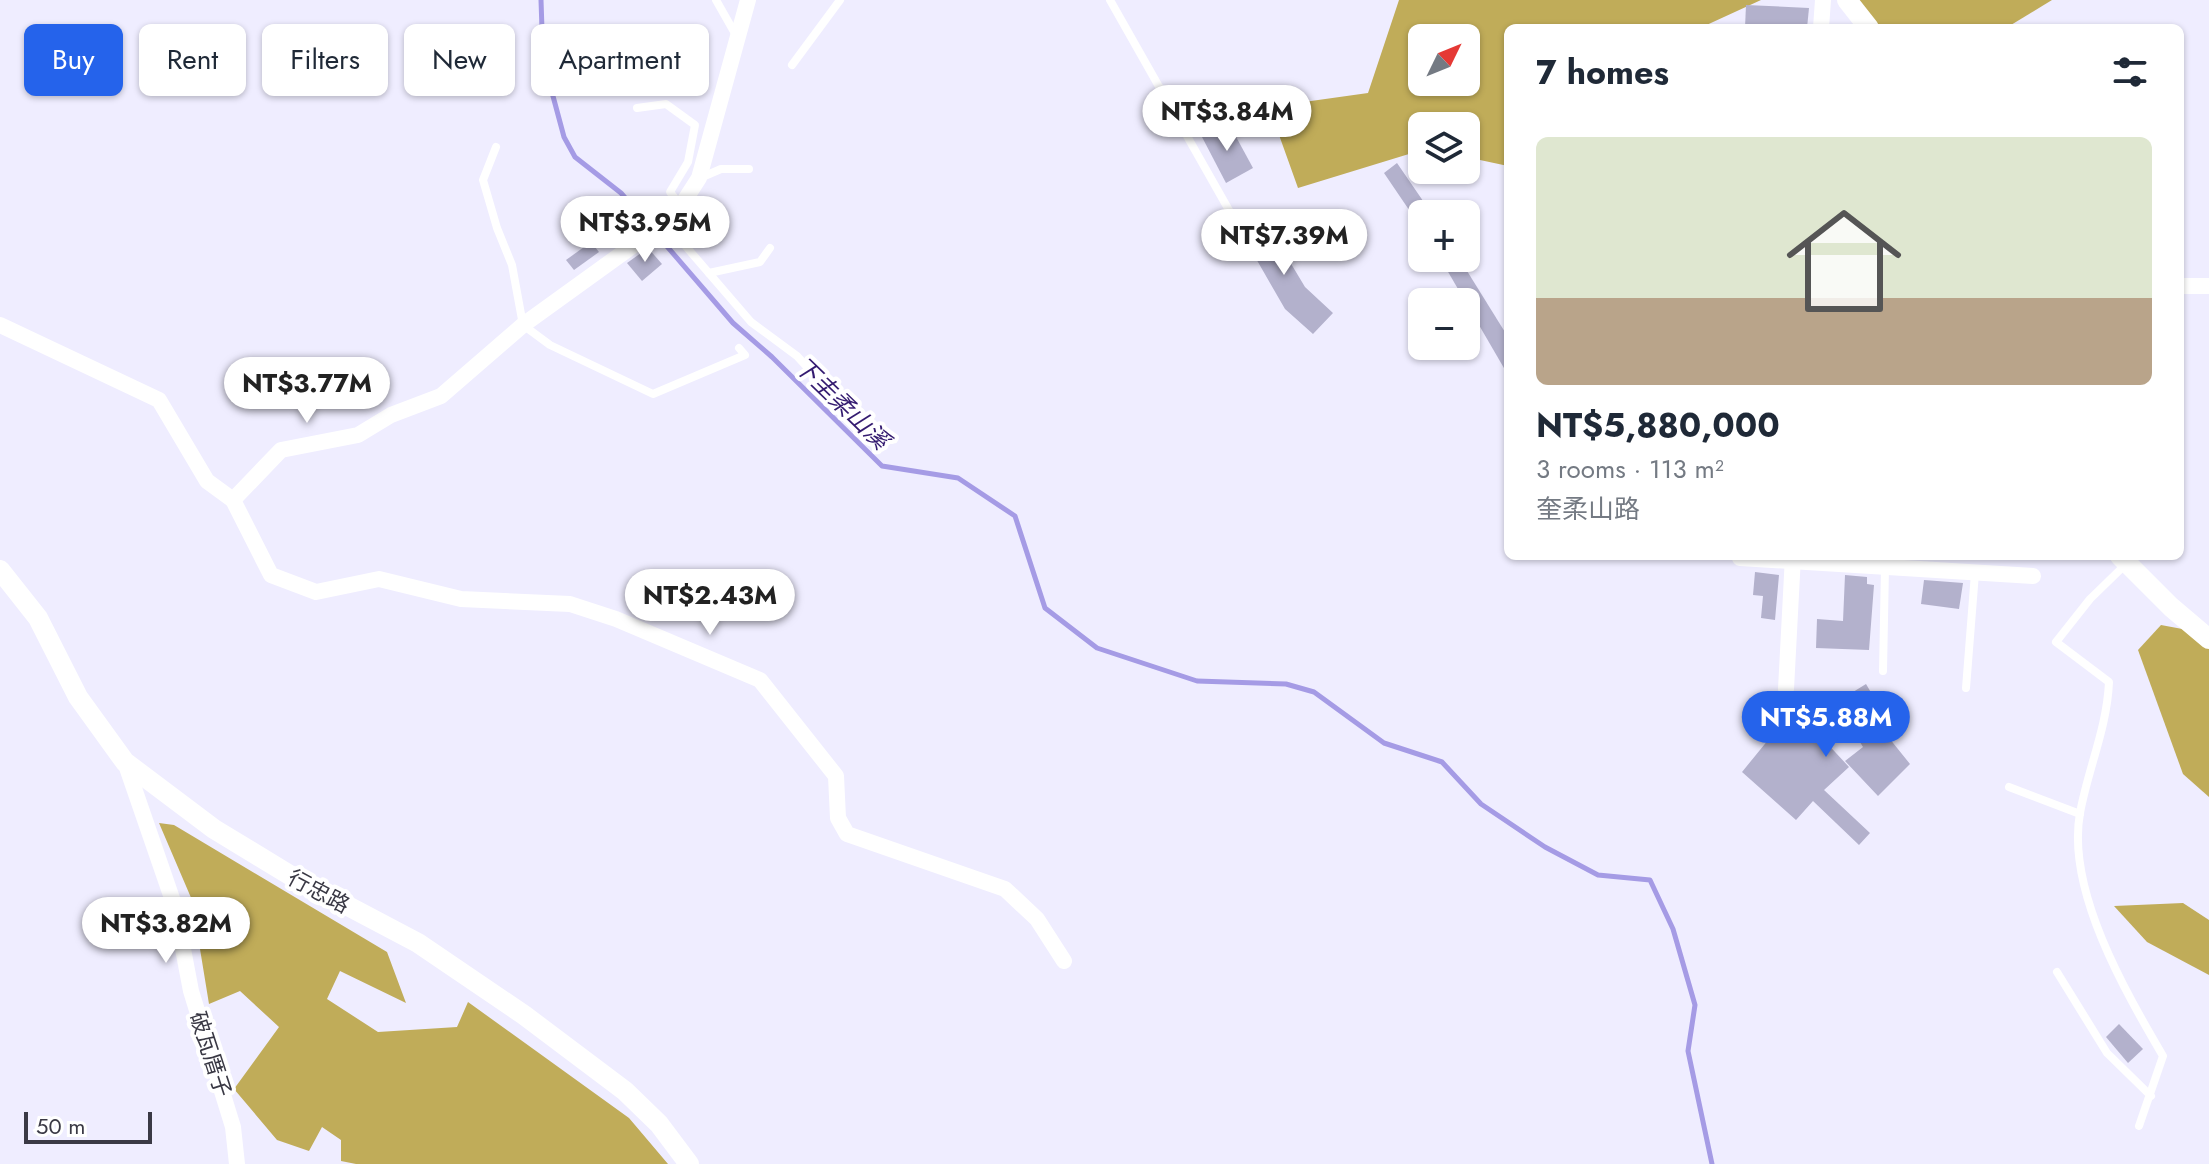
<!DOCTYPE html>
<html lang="en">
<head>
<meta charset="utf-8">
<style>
  :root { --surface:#fff; --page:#f6f6f7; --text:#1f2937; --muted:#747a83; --line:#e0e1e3; --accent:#2563eb }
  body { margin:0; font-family:Jost,"Noto Sans TC",sans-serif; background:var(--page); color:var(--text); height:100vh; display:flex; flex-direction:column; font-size:30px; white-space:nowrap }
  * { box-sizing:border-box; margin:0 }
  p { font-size:26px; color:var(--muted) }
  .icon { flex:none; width:44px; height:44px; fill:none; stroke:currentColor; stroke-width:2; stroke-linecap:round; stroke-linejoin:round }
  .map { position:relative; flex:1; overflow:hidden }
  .details { position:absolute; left:1504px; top:24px; width:680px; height:536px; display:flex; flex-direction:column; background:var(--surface); border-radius:12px; box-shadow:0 2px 6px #0004 }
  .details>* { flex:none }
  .banner { position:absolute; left:24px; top:24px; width:760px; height:72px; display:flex; gap:16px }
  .needle { width:52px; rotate:47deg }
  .tools { position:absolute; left:1408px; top:24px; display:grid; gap:16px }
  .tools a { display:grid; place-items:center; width:72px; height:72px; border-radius:12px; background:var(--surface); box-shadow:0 2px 6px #0004; font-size:40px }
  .scale { position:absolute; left:24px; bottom:20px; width:128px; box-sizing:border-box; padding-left:8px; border:4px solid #3a3945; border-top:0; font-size:22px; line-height:28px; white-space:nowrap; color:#3a3945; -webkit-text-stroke:6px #fff; paint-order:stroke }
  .price { position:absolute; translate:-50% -68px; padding:0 18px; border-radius:28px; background:#fff; color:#222; font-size:26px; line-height:52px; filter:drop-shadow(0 2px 4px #0008) }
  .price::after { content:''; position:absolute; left:50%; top:48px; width:24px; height:18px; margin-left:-12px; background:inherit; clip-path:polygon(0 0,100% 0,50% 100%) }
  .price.selected { background:var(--accent); color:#fff }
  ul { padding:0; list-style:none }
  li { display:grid; align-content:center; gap:16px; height:424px; padding:0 32px }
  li+li { border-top:2px solid var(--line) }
  li span { display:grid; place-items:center; height:248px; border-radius:12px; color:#555 }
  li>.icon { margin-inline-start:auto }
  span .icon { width:144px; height:144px; fill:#fffc; stroke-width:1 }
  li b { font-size:34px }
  h2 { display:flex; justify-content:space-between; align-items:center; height:96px; padding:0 32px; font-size:34px }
  .chip { padding:0 28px; border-radius:12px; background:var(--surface); box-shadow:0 2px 6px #0004; font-size:28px; line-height:72px }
  .chip.selected { background:var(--accent); color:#fff }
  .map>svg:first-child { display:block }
  .forest { fill:#c0ac59; fill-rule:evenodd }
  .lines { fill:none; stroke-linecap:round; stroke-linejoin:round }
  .stream { stroke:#a59be5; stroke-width:5 }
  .building { fill:#b3b1cc }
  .service { stroke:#fff; stroke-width:8 }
  .minor { stroke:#fff; stroke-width:16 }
  .tertiary { stroke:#fff; stroke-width:20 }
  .labels { text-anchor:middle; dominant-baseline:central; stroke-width:8; stroke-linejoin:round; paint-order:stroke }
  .street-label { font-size:22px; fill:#3a3945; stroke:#fff }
  .water-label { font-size:24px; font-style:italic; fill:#341b70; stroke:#fff }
</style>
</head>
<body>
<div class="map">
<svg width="2209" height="1164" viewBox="0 0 2209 1164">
  <rect width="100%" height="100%" fill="#efedff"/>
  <g class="forest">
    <path d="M1399,0H1761L1700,28H1508V166L1466,157V126H1422V150L1298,188L1269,107L1368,93ZM1422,38H1466V82H1422Z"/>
    <path d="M1839,0H2052L2006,28H1860Z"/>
    <path d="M2161,625L2209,634V797L2183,774L2138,650Z"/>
    <path d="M159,823L174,825L387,952L406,1003L340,971L327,999L378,1032L457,1027L468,1002L629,1118L668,1164H356L341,1161V1140L322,1127L309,1151L277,1140L234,1089L279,1027L240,991L209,1004L192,900Z"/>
    <path d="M2183,903L2209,920V975L2147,942L2114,906Z"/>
  </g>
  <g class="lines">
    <path class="stream" d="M541,0L543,59L564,137L575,157L621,193L733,323L772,357L882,466L958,478L1015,516L1045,608L1097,648L1197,681L1286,684L1314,692L1384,743L1442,762L1481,804L1545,847L1598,875L1650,880L1673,929L1695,1005L1688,1051L1712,1164"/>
  </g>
  <g class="building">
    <path d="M1746,5L1809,8L1807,28H1745Z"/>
    <path d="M1228,122L1253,168L1226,183L1202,137Z"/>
    <path d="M1397,163L1432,214H1422V229L1384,173Z"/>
    <path d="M1263,217L1305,287L1333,313L1313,334L1285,309L1239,229Z"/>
    <path d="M591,242L599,252L574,270L566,260Z"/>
    <path d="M648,248L662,264L642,281L627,263Z"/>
    <path d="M1440,258H1459L1508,337V375Z"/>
    <path d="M1755,572L1779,575L1775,620L1761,618L1763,596L1753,595Z"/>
    <path d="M1845,575L1867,577V584L1874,585L1869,650L1816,648L1817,619L1843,621Z"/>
    <path d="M1924,580L1963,583L1959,609L1921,604Z"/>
    <path d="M1866,684L1889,723L1881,728L1910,764L1878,796L1845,761L1863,747L1849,724L1823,739L1849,767L1824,790L1870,833L1859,845L1813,801L1796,820L1742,772L1773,734L1755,716L1770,701L1783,715L1779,719L1798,738L1821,717L1819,713Z"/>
    <path d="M2119,1024L2143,1049L2128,1063L2106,1037Z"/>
  </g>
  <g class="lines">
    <g class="service">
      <path d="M716,0L737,37"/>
      <path d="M1110,0L1234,219"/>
      <path d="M792,65L840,0"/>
      <path d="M637,108L666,104L695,125L688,162L670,192L681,206"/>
      <path d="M496,147L483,180L497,228L512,265L523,325L550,345L653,394L745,355L739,348"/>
      <path d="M700,178L721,169H749"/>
      <path d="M664,221L751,322L797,356L832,394L847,402"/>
      <path d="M709,273L760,262L770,248"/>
      <path d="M2126,564L2090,599L2056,642L2109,682C2107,728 2088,769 2080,813C2066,890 2125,991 2163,1056L2139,1126"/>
      <path d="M1883,671L1885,567"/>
      <path d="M1966,688L1975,573"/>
      <path d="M2009,787L2080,814"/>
      <path d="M2057,972L2107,1053L2151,1096"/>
    </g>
    <g class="minor">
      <path d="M1821,28L1823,0"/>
      <path d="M2180,286H2209"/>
      <path d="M0,325L159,400L207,481L233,500L281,450L358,435L391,415L441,396L523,325L638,242L681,206L699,178L748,0"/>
      <path d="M233,500L271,575L316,592L379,579L461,599L570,604L616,619L760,680L836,776L838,818L847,834L1005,889L1037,919L1064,961"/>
      <path d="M1740,558L2033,576"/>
      <path d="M1786,689L1793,556"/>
      <path d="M125,762L175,907L191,991L233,1127L237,1164"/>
    </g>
    <g class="tertiary">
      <path d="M1847,0L1869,28"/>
      <path d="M2120,556L2171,607L2209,639"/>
      <path d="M0,570L38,618L78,697L125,762L214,829L293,877L418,943L524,1015L625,1091L659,1124L689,1164"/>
    </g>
  </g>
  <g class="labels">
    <g class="street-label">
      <text transform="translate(319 891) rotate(28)">行忠路</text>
      <text transform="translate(211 1054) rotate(72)">破瓦厝子</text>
    </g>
    <g class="water-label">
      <text transform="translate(842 403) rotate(44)">下圭柔山溪</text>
    </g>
  </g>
</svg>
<div class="tools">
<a><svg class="needle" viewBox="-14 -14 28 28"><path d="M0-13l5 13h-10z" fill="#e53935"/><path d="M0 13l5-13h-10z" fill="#747a83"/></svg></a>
<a><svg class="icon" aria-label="layers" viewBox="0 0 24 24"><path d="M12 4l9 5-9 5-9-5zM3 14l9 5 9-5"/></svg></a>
<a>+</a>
<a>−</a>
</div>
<div class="scale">50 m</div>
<b class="price" style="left:1227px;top:153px">NT$3.84M</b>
<b class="price" style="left:645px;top:264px">NT$3.95M</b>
<b class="price" style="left:1284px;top:277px">NT$7.39M</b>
<b class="price" style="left:307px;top:425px">NT$3.77M</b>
<b class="price" style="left:710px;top:637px">NT$2.43M</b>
<b class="price selected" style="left:1826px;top:759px">NT$5.88M</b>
<b class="price" style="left:166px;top:965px">NT$3.82M</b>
<div class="banner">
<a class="chip selected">Buy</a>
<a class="chip">Rent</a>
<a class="chip">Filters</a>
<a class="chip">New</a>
<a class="chip">Apartment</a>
</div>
<section class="details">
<h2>7 homes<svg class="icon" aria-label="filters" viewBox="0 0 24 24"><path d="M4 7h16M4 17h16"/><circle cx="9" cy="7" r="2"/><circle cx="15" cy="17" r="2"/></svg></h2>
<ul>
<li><span style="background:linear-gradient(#dfe7d0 65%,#b9a48a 0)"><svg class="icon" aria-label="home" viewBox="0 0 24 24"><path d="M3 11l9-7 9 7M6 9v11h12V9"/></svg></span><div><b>NT$5,880,000</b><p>3 rooms · 113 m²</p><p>奎柔山路</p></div></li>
</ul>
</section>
</div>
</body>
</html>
